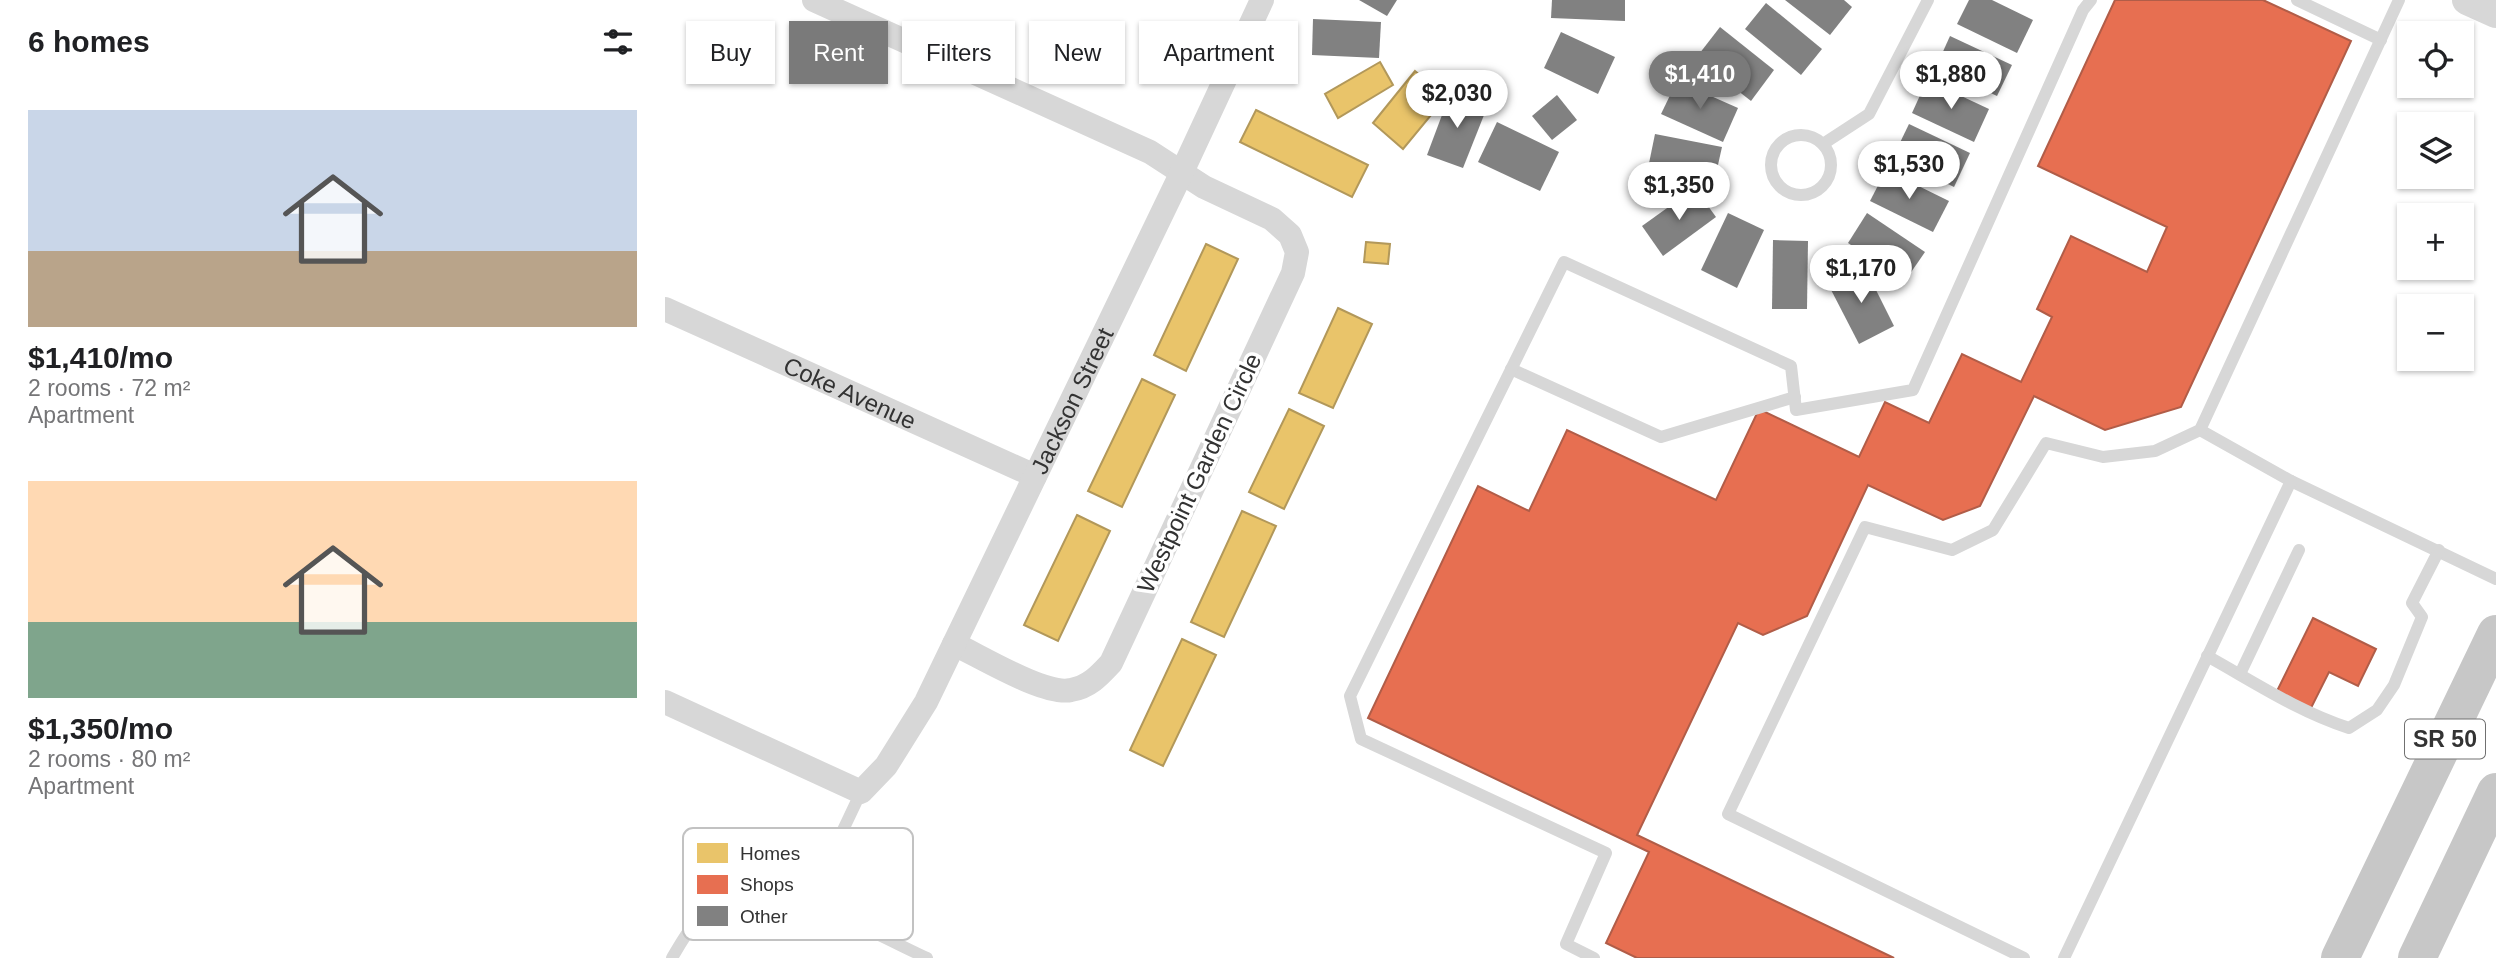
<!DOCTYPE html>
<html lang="en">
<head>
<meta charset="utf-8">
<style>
  :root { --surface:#fff; --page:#f6f6f6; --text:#202124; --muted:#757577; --accent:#7a7a7a }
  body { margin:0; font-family:Helvetica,sans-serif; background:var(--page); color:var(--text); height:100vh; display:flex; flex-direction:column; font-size:26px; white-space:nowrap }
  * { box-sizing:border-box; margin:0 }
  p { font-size:23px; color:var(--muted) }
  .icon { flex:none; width:38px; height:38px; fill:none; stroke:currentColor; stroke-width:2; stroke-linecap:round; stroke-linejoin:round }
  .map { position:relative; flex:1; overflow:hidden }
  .drawer { display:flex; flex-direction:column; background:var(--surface); width:665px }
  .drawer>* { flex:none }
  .banner { position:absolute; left:21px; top:21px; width:665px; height:63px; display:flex; gap:14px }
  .fabs { position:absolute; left:1732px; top:21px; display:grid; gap:14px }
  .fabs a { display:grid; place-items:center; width:77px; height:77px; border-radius:0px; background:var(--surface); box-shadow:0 2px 5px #0004; font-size:35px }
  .price { position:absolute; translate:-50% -60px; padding:0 16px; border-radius:24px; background:#fff; color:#222; font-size:23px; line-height:46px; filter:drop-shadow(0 2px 4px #0008) }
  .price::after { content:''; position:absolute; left:50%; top:42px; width:21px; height:16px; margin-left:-10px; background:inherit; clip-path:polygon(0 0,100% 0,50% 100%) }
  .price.current { background:var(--accent); color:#fff }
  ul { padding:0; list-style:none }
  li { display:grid; align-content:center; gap:14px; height:371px; padding:0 28px }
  li span { display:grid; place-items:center; height:217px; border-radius:0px; color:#555 }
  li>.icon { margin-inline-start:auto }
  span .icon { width:126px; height:126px; fill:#fffc; stroke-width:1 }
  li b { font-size:30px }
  h2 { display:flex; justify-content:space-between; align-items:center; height:84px; padding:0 28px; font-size:30px }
  .tag { padding:0 24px; border-radius:0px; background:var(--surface); box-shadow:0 2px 5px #0004; font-size:24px; line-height:63px }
  .tag.current { background:var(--accent); color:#fff }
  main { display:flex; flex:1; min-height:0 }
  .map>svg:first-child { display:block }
  .homes { fill:#e9c46a; stroke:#b2985a; stroke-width:2 }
  .shops { fill:#e76f51; stroke:#b15d48; stroke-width:2 }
  .building { fill:#818181 }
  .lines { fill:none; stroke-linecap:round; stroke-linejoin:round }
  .service { stroke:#d7d7d7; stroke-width:12 }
  .minor { stroke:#d7d7d7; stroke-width:24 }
  .tertiary { stroke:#d7d7d7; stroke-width:30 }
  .trunk { stroke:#c7c7c7; stroke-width:38 }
  .labels { text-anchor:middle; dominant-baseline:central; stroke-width:7; stroke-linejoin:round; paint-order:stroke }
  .shield { fill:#fff; stroke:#707070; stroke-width:2 }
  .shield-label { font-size:23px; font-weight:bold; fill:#333 }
  .street-label { font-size:24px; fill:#333; stroke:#fff }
  .key { fill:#fff; stroke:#c2c2c2; stroke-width:2 }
  .key-label { font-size:19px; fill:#333 }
</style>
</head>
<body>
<main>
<section class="drawer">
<h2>6 homes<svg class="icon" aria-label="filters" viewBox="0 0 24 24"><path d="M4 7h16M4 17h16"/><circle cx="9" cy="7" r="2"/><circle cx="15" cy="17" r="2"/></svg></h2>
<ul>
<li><span style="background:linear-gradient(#c9d6e8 65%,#b9a48a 0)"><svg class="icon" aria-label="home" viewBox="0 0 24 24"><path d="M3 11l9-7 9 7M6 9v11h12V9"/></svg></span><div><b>$1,410/mo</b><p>2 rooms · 72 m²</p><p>Apartment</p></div></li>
<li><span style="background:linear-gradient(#ffd9b3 65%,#7fa58c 0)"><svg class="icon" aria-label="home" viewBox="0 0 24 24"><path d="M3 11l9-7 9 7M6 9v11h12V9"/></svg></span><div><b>$1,350/mo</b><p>2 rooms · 80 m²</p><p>Apartment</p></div></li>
</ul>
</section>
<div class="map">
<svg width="1831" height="958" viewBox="0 0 1831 958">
  <rect width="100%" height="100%" fill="#fff"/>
  <g class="homes">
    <path d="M715,62L728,85L673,118L660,94Z"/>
    <path d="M750,71L781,97L738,149L708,123Z"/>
    <path d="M591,110L703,165L687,197L575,142Z"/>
    <path d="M701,242L725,244L723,264L699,262Z"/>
    <path d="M541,244L573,259L521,371L489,355Z"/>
    <path d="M673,308L707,324L668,408L634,393Z"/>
    <path d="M477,379L510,395L457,507L423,491Z"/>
    <path d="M624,409L659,426L619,509L584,492Z"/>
    <path d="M577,511L611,526L559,637L526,622Z"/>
    <path d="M412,515L445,531L393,641L359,625Z"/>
    <path d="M517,639L551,655L498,766L465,750Z"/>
  </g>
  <g class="shops">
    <path d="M1450,0H1598L1686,41L1516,407L1440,430L1369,396L1315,506L1278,520L1203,485L1142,616L1098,635L1073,623L972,835L1229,958H972L941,943L984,852L703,718L813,486L864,511L902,430L1051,500L1094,409L1194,457L1220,402L1264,423L1297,354L1356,382L1387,317L1372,309L1406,236L1482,272L1502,227L1373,166Z"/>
    <path d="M1648,618L1711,649L1693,686L1664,672L1645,710L1611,693Z"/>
  </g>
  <g class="building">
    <path d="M694,0H732L722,16Z"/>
    <path d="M887,0H960V21L886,18Z"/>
    <path d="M1120,0H1179L1187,7L1165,35Z"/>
    <path d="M1304,0H1327L1368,20L1352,53L1292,24Z"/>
    <path d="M1101,3L1157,49L1136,75L1080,29Z"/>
    <path d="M648,19L716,22L714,58L647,55Z"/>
    <path d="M1055,27L1109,70L1086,101L1031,58Z"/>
    <path d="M896,32L950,57L933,94L879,68Z"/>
    <path d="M1285,36L1347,65L1332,96L1271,67Z"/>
    <path d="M1262,80L1324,109L1309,142L1247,113Z"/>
    <path d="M1012,81L1073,108L1058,142L996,114Z"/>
    <path d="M786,91L823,105L798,168L762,155Z"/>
    <path d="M892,95L912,120L887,140L867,116Z"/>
    <path d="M832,122L894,152L875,191L813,162Z"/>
    <path d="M1244,124L1305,153L1289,187L1228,157Z"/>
    <path d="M990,134L1057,147L1048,187L982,173Z"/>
    <path d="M1221,170L1284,201L1268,232L1205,201Z"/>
    <path d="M1030,188L1051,217L998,256L977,226Z"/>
    <path d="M1063,213L1099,230L1072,288L1036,270Z"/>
    <path d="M1202,213L1260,252L1240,281L1183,243Z"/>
    <path d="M1108,240L1143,241L1142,309H1107Z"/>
    <path d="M1199,266L1229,326L1194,344L1163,284Z"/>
  </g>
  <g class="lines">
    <g class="service">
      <path d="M1632,0L1716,40"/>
      <circle cx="1136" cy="165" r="30"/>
      <path d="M1158,144L1204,114L1263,0"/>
      <path d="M846,369L996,437L1130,397"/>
      <path d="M1535,430L1626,481L1831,579"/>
      <path d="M1542,656C1589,682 1632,711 1684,728L1712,710L1729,685L1757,617L1747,603L1774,550"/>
      <path d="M1575,674L1634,550"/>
      <path d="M143,904L196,792"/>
      <path d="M7,958C21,934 37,906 64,895C109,877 218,938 262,958"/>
      <path d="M929,958L901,944L941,853L696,739L685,696L899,262L1126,366L1131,410L1248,390L1418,10L1426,0"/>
      <path d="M1359,958L1063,814L1200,527L1287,550L1328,530L1381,443L1438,457L1490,451L1535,430L1734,0"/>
      <path d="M1399,958L1626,481"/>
    </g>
    <g class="minor">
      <path d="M149,0L485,152L539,187L607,219L625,235L632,252L628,273L446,663C434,676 424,687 406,690C380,696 315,656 289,644"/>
      <path id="s1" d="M0,309L370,476"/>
      <path id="s2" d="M0,702L196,792L221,766L261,702L517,172L597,0"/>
    </g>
    <path class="tertiary" d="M1802,0L1831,13"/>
    <g class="trunk">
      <path d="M1675,958L1831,634"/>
      <path d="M1752,958L1831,792"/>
    </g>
  </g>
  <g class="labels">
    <rect class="shield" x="1740" y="719.5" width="80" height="39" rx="5"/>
    <g class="shield-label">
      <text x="1780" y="739">SR 50</text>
    </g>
    <g class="street-label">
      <text stroke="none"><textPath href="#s1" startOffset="203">Coke Avenue</textPath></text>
      <text stroke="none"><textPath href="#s2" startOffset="662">Jackson Street</textPath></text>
      <text transform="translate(534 473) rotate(-65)">Westpoint Garden Circle</text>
    </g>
  </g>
  <rect x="18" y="828" width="230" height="112" rx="10" class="key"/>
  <rect x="32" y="843" width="31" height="20" fill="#e9c46a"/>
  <rect x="32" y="875" width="31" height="19" fill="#e76f51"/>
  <rect x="32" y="906" width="31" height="20" fill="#818181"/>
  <g class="key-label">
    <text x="75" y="860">Homes</text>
    <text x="75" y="891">Shops</text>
    <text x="75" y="923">Other</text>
  </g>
</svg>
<div class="fabs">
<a><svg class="icon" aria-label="locate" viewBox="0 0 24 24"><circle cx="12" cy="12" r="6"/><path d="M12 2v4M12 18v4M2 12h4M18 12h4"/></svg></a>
<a><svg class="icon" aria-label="layers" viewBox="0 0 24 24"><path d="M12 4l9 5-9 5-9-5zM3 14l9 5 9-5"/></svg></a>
<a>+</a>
<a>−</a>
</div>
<b class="price current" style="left:1035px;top:111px">$1,410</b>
<b class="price" style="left:1286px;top:111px">$1,880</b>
<b class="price" style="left:792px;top:130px">$2,030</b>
<b class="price" style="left:1244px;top:201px">$1,530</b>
<b class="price" style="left:1014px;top:222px">$1,350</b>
<b class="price" style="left:1196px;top:305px">$1,170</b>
<div class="banner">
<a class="tag">Buy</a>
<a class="tag current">Rent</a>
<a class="tag">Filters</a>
<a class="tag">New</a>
<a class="tag">Apartment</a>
</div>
</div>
</main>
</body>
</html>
